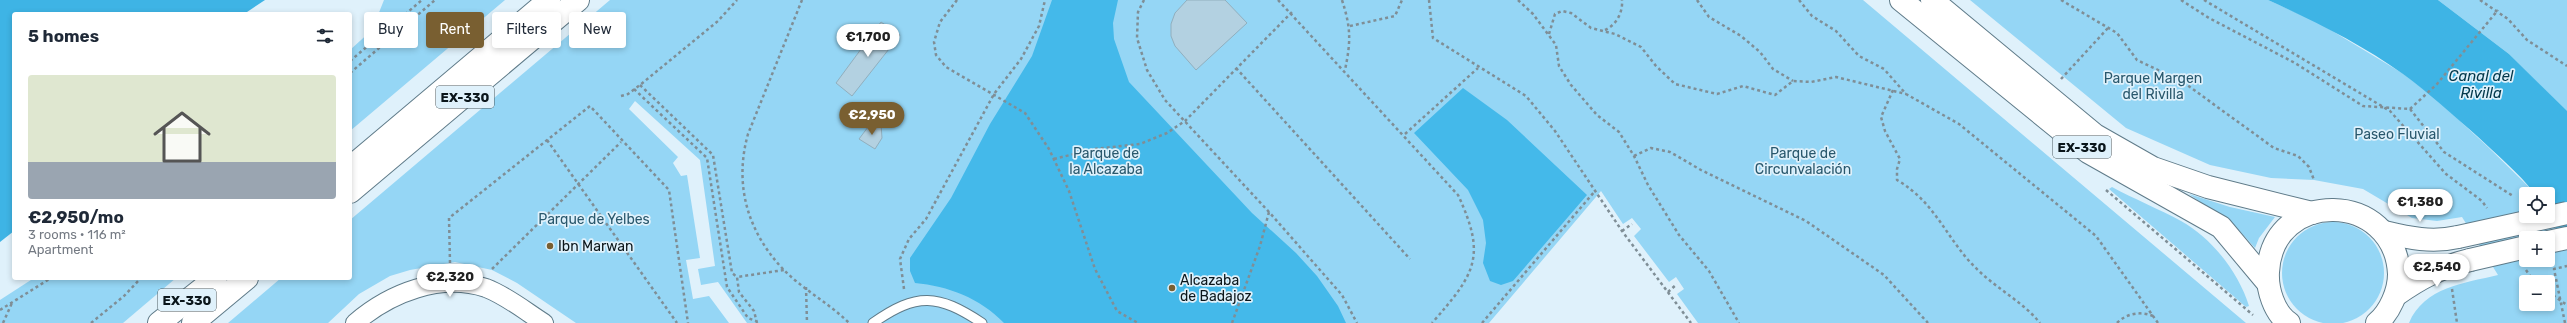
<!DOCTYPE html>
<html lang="en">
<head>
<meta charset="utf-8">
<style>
  :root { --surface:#fff; --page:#f2f2f3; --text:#1f2937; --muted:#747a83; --line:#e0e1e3; --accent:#795f31 }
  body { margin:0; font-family:Rubik,sans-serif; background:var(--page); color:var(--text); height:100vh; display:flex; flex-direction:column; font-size:15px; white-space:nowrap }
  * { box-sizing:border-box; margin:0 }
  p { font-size:13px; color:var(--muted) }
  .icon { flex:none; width:22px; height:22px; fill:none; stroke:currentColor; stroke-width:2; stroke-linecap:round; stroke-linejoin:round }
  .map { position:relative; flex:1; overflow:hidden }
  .sheet { position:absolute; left:12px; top:12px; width:340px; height:268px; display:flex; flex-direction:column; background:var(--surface); border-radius:4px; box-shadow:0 2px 6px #0003 }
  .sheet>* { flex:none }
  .banner { position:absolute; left:364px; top:12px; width:380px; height:36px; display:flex; gap:8px }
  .fabs { position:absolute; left:2519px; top:187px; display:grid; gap:8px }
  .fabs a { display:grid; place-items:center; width:36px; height:36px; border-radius:4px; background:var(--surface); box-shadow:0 2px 6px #0003; font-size:20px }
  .price { position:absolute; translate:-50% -34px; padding:0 9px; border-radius:14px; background:#fff; color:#222; font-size:13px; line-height:26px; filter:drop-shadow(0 1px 2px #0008) }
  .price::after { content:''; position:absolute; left:50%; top:24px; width:12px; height:9px; margin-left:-6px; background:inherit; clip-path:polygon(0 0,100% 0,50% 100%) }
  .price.on { background:var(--accent); color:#fff }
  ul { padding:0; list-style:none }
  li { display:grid; align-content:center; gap:8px; height:212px; padding:0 16px }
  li+li { border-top:1px solid var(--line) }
  li span { display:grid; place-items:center; height:124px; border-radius:4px; color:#555 }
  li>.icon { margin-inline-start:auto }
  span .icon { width:72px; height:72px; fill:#fffc; stroke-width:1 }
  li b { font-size:17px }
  h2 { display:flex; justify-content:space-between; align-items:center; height:48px; padding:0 16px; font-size:17px }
  .pill { padding:0 14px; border-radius:4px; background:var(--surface); box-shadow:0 2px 6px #0003; font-size:14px; line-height:36px }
  .pill.on { background:var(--accent); color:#fff }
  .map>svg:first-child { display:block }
  .green { fill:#95d6f5; fill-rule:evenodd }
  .forest { fill:#44b9ea }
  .water { fill:#3eb4e5 }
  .building { fill:#b3d1e1; stroke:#91afbe }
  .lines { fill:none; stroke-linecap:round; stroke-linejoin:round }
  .service-casing { stroke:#5f7b89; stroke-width:11 }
  .minor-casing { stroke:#5f7b89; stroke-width:20 }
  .secondary-casing { stroke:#5f7b89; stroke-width:24 }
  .primary-casing { stroke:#5f7b89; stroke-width:24 }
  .path { stroke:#7f8e96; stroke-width:2.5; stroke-dasharray:3 3; stroke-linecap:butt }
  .service { stroke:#fff; stroke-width:9 }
  .minor { stroke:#fff; stroke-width:18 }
  .secondary { stroke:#fff; stroke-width:22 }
  .primary { stroke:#fff; stroke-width:22 }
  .secondary-bridge-casing { stroke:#5f7b89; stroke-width:24; stroke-linecap:butt }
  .secondary-bridge { stroke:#fff; stroke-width:22 }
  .poi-dot { fill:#795f31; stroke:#dff1fb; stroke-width:1.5 }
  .labels { text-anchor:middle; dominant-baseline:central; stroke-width:3.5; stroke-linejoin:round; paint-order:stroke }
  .shield { fill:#dff1fb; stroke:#4b585e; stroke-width:1 }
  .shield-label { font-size:13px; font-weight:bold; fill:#0b161b }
  .park-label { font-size:14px; fill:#29586d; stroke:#dff1fb }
  .poi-label { font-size:14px; fill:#0b161b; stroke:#dff1fb; text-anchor:start }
  .water-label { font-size:15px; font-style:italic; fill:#02374b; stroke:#dff1fb }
</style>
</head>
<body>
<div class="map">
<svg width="2567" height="323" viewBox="0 0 2567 323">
  <rect width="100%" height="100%" fill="#dff1fb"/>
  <g class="green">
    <path d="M384,0H505L350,131V50L372,30Z"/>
    <path d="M610,0H1863L2246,323H1698L1677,294L1684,289L1676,277L1669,282L1634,236L1641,229L1632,218L1623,224L1601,191L1489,323H747L718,282L701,285L698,269L715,266L700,160L635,101L629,109L678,157L673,163L681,176L687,175L700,258L686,260L693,299L709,296L729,323H576L517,283L492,270L455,262L410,270L390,276L359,294L328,323H228L281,278H350V220Z"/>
    <path d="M1970,0H2268L2319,23L2402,73L2435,98L2487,146L2534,192L2535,194H2526V216L2548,215L2567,245V323H2409C2424,287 2465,283 2498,275L2462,217L2437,221L2412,218L2363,189L2314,180L2271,178L2210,165L2126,128ZM2526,238H2548V260H2526ZM2526,282H2548V304H2526Z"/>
    <path d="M2438,0H2567V112L2509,54Z"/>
    <path d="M2112,187C2134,199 2159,209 2181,221C2212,238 2239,273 2249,306L2246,307L2109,189Z"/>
    <path d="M2189,194L2230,207L2275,217L2259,238L2255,248L2237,228Z"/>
    <circle cx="2333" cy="273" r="51"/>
    <path d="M34,278H176L123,323H0V300Z"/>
  </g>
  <g class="forest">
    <path d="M1052,0H1118L1113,23L1114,39L1129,82L1252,213L1296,253L1317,276L1338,306L1346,323H1004C980,298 948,286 915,283L910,271V258L951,198L990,124L1032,56Z"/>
    <path d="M1463,88L1507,120L1587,195L1513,281L1501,285L1490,281L1483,263L1486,243L1483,220L1468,190L1414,133Z"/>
  </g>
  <g class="water">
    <path d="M0,0H265L244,14H14V231L0,242Z"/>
    <path d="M2268,0H2438L2509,54L2567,111V245L2548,215V194H2535C2519,173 2496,154 2477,136C2453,115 2429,93 2403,74C2361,44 2314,21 2268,0Z"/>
  </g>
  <g class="building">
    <path d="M1187,0H1225L1247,23L1196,70L1175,46L1171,36V24L1175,13Z"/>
    <path d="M881,22L900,35L852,96L836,83Z"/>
    <path d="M881,124L882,138L875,149L859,139L868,127Z"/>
  </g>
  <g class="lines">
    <g class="service-casing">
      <path id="service" d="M873,323C917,292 938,294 982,323"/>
    </g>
    <g class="minor-casing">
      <path id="minor" d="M355,323C390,293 440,273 486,288C507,296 525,311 544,323"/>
    </g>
    <g class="secondary-casing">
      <g id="secondary">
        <path d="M2384,232C2409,238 2432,243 2458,237"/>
        <path d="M2548,242L2567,238"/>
        <path d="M2396,295C2420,278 2441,267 2470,260"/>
      </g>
    </g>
    <g class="primary-casing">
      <g id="primary">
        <path d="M1901,0L2088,152L2221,227L2267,282"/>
        <path d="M1932,0L2095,135L2153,168L2208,187L2312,213"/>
        <path d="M350,168L549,0"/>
        <path d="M350,192L578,0"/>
        <path d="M159,323L216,278"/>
        <path d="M193,323L247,278"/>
        <path d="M2289,323C2274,313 2267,289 2268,272C2272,188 2395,190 2399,274C2399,291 2390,312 2377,323"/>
      </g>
    </g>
    <g class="path">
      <path d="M802,0L748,134C734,184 747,231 783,269C802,289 829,303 849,323"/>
      <path d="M957,0L940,22L934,42L936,55L946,67L1025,113L1049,149L1069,191L1095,269L1117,311L1138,323"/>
      <path d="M1144,0L1138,12L1137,38L1147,70L1165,100L1269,212L1342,295L1357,323"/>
      <path d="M1278,0L1458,195C1487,257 1475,274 1432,323"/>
      <path d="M1342,0C1351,28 1351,41 1345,70"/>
      <path d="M1429,0L1433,38L1526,96L1555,131L1622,231L1691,323"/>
      <path d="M1518,0L1533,14L1556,45L1559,66L1571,85L1597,115L1619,132L1634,156L1648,185L1679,235L1709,271L1739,323"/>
      <path d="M1697,0L1709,17L1741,36L1760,52L1773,69L1793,81"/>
      <path d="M1799,0L1812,16L1836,31L1859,56L1884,69L1906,94L1959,124L2096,236L2158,323"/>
      <path d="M2061,0L2117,33L2137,60L2183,82L2274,148L2298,156L2309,167L2314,180"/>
      <path d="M2181,0L2209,18L2295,63L2363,106L2410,109L2444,152L2513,196"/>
      <path d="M2204,0L2390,111L2446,174L2482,201L2487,208"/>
      <path d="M2480,0L2508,19L2527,40L2567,66"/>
      <path d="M1350,26L1395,16L1402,0"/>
      <path d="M1605,30C1616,25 1623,13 1622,0"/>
      <path d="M1549,34L1555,14L1562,11L1571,13L1591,28L1615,34L1641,47L1656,66L1675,84L1717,94L1743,86L1775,95L1793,81L1811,82L1836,77L1906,94"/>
      <path d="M350,61L422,0"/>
      <path d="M1236,68L1410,259"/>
      <path d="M350,73L435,0"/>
      <path d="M2061,79L2108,28"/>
      <path d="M640,85L713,155L732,273L737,277"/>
      <path d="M634,89L707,158L727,287L748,318L756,321"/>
      <path d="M1893,90L1881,117L1885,131L1900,159L1897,169V180C1938,204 1947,242 1980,272C1999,290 2024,303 2040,323"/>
      <path d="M621,96L628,94L640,85L718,21L737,0"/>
      <path d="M2410,109L2437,84L2498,10"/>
      <path d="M1405,134L1478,68"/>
      <path d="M547,140L677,323"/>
      <path d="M1634,156L1651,148L1670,152L1701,170L1806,221L1884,275L1928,323"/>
      <path d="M1054,159L1094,149L1140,144L1167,133L1185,121L1292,12"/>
      <path d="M2106,190L2253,315"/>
      <path d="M1622,231L1632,224"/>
      <path d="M450,263L449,218L590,106L669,190L688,323"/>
      <path d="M492,269L621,142"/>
      <path d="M2526,270L2534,282"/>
      <path d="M806,287L807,323"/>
      <path d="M904,289L900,259L909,239L926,219L994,94L1021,59L1039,26L1045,0"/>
      <path d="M2452,289L2457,323"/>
      <path d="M1668,292L1677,284"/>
      <path d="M2548,292L2567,305"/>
      <path d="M0,310L51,278"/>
      <path d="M3,323L12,303"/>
      <path d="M91,323L124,296L141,278"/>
      <path d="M757,323L754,311L739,292L737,277L784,270"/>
      <path d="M1232,323L1260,246L1269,212"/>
      <path d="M1482,323L1595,191"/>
      <path d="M2117,323C2127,313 2141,311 2153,316"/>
      <path d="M2565,323L2554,269L2567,266"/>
    </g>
    <use href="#service" class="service"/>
    <use href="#minor" class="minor"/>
    <use href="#secondary" class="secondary"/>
    <use href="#primary" class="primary"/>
    <g class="secondary-bridge-casing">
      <g id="secondary-bridge">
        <path d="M2458,237L2567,213"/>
        <path d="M2470,260L2526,247"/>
      </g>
    </g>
    <use href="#secondary-bridge" class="secondary-bridge"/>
  </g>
  <g class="poi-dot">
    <circle cx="550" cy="246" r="4"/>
    <circle cx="1172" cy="288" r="4"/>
  </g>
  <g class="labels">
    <g class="shield">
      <rect x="436" y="86" width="58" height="22" rx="3"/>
      <rect x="2053" y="136" width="58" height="22" rx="3"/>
      <rect x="158" y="289" width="58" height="22" rx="3"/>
    </g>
    <g class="shield-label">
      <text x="465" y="97">EX-330</text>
      <text x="2082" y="147">EX-330</text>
      <text x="187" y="300">EX-330</text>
    </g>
    <g class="park-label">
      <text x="2153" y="78">Parque Margen<tspan x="2153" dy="16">del Rivilla</tspan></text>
      <text x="2397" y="134">Paseo Fluvial</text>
      <text x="1106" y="153">Parque de<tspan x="1106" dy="16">la Alcazaba</tspan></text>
      <text x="1803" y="153">Parque de<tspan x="1803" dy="16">Circunvalación</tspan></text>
      <text x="594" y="219">Parque de Yelbes</text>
    </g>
    <g class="poi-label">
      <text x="558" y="246">Ibn Marwan</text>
      <text x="1180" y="280">Alcazaba<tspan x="1180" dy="16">de Badajoz</tspan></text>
    </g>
    <g class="water-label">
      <text x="2481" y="76">Canal del<tspan x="2481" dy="17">Rivilla</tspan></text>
    </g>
  </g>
</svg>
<div class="fabs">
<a><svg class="icon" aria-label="locate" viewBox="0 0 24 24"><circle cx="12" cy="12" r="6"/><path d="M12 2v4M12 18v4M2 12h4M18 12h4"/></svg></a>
<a>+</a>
<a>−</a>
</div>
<b class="price" style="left:868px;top:58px">€1,700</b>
<b class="price on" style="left:872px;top:136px">€2,950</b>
<b class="price" style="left:2420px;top:223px">€1,380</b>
<b class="price" style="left:2437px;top:288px">€2,540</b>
<b class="price" style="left:450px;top:298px">€2,320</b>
<div class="banner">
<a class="pill">Buy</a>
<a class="pill on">Rent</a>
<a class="pill">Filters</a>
<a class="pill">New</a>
</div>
<section class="sheet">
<h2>5 homes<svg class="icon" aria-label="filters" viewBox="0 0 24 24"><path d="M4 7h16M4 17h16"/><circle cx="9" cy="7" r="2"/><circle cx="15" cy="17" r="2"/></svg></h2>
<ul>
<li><span style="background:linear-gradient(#dfe7d0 70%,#9aa5b1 0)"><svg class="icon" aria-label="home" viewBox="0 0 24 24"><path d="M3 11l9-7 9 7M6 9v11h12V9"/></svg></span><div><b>€2,950/mo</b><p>3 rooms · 116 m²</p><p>Apartment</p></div></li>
</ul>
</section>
</div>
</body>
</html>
